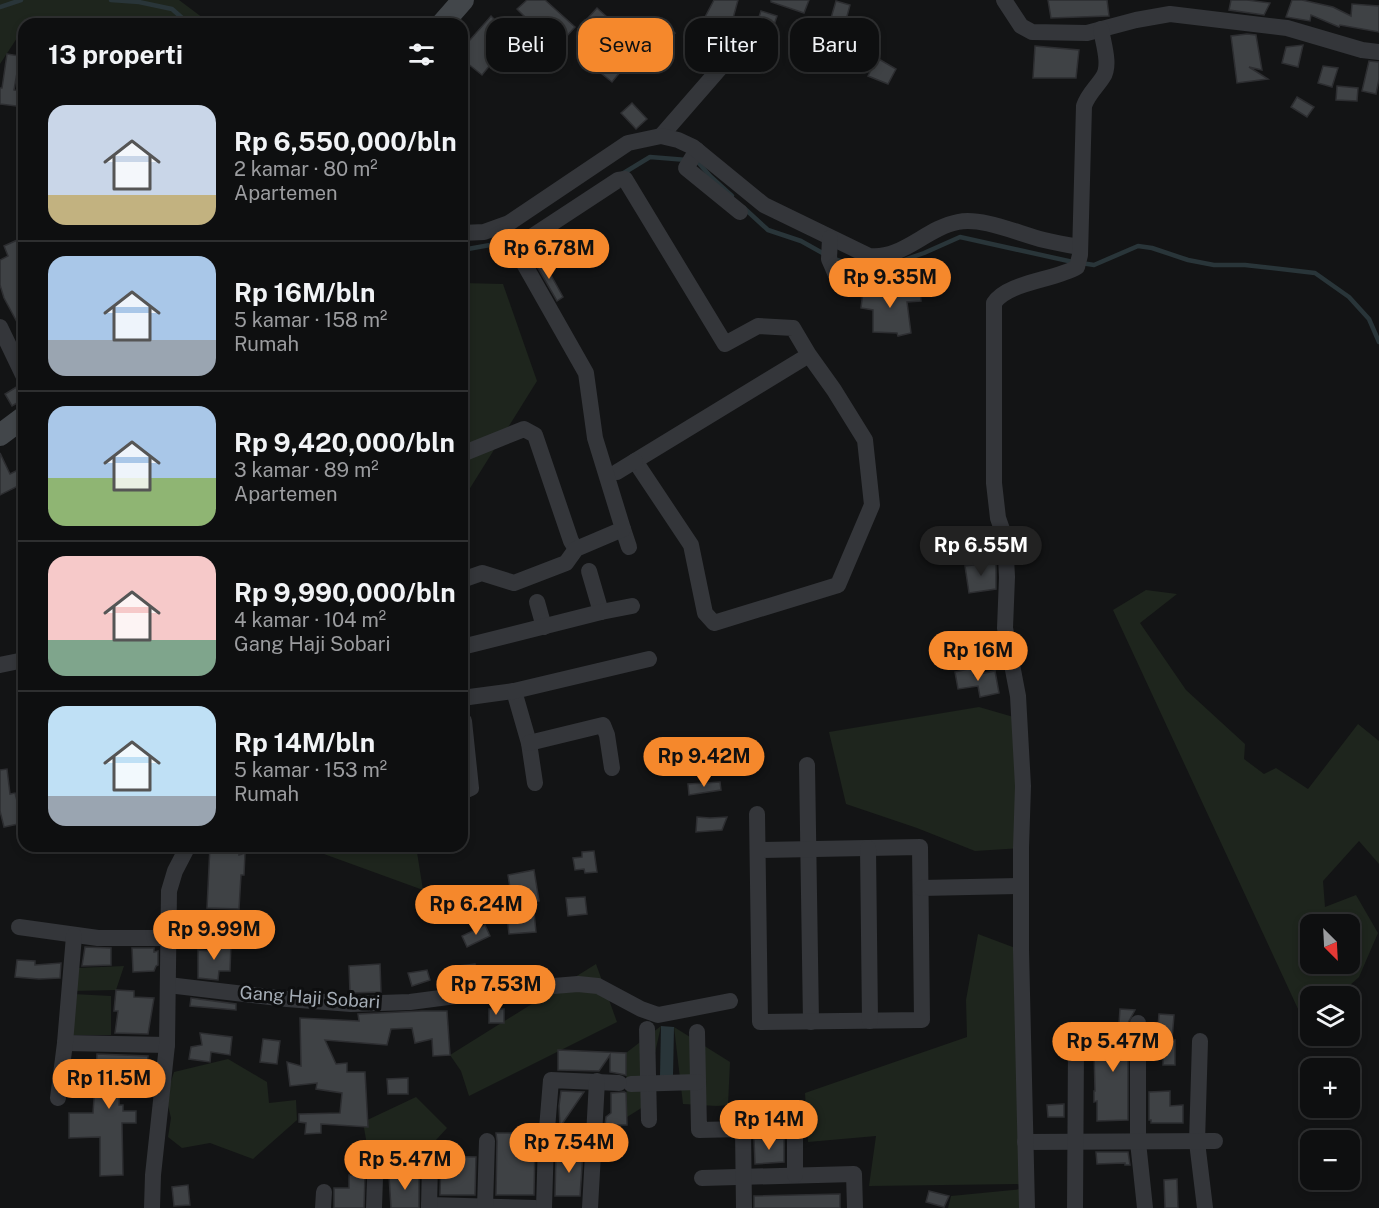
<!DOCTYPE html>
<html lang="id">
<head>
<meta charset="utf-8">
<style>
  :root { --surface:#0e0f10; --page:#1c1d1e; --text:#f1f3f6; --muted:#9b9c9f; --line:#2e2f30; --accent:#f5882c }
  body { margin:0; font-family:"Public Sans",sans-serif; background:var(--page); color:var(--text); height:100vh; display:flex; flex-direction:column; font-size:22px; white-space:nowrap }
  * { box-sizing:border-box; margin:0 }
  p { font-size:20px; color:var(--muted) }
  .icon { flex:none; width:33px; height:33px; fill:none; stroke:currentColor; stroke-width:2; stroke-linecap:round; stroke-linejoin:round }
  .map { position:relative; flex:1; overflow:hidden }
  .sheet { position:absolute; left:18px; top:18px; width:450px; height:834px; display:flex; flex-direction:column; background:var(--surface); border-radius:18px; box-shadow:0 3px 9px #0003,0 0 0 2px var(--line) }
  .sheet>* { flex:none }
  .top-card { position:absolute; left:486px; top:18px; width:570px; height:54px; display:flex; gap:12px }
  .needle { width:39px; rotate:156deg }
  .buttons { position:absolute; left:1300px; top:914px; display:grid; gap:12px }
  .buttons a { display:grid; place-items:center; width:60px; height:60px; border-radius:12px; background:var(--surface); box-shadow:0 3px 9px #0003,0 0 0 2px var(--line); font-size:30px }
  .price { position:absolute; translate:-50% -51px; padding:0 14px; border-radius:21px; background:var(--accent); color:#111; font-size:20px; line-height:39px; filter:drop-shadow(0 2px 3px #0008) }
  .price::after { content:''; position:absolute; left:50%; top:36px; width:18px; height:14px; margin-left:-9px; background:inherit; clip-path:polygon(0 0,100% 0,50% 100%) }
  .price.current { background:#222; color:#fff }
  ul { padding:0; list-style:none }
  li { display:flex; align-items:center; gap:18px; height:150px; padding:0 30px }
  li+li { border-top:2px solid var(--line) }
  li span { display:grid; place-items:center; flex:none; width:168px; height:120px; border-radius:18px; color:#555 }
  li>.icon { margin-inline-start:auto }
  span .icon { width:72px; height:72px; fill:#fffc; stroke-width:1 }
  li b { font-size:26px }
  h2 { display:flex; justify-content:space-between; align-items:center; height:72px; padding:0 30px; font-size:26px }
  .tag { padding:0 21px; border-radius:18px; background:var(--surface); box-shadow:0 3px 9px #0003,0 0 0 2px var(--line); font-size:21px; line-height:54px }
  .tag.current { background:var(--accent); color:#111 }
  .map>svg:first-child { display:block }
  .green { fill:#1e251d; fill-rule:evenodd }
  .water { fill:#293539 }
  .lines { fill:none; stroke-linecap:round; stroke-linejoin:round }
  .stream { stroke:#293539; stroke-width:4.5 }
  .building { fill:#3f4245; stroke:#2d2e31; stroke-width:1.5 }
  .street { stroke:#34363a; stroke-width:16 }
  .secondary { stroke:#42464a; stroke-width:22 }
  .labels { text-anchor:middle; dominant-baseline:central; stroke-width:6; stroke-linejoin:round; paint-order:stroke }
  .street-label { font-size:18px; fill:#a5adb6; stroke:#0e0f10 }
</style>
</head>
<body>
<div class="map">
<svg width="1379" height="1208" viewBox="0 0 1379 1208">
  <rect width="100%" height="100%" fill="#131415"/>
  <g class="green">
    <path d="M0,0H179L211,24H24V39L17,38L0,64Z"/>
    <path d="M462,283L503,284L537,381L462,501Z"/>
    <path d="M1146,590L1177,594L1140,623L1186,690L1245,744L1244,759L1264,774L1276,768L1308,789L1358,724L1379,741V864L1359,841L1323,881L1325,907L1356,895L1378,933L1359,977L1338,996H1311V1019L1305,1024L1113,610ZM1311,924H1350V963H1311Z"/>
    <path d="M979,707L1017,718L1021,848L975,851L917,828L846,804L829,732Z"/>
    <path d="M302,846H416L423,890Z"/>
    <path d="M978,934L1021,950L1026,1184L869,1186L876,1136L808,1142L805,1093L967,1037L966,1000Z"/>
    <path d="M596,964L617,1022L469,1096L461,1071L450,1055Z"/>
    <path d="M124,966L116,990L72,991L77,968Z"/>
    <path d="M73,994L111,996V1035H73Z"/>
    <path d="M661,1026L643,1107L627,1117L626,1053Z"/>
    <path d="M674,1027L730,1062L728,1105L717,1106L683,1104Z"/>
    <path d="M228,1059L267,1082L269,1103L296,1100L297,1120L253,1159L210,1143L182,1148L168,1137L171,1118L166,1097L174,1072Z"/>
    <path d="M416,1097L447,1128L424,1153L368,1151L363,1122Z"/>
    <path d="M1022,1189V1208H948L951,1196Z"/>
  </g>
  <path class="water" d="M661,1026L674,1027L673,1076H660Z"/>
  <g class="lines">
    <g class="stream">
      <path d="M111,0L139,2L172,9L189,24"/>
      <path d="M0,7L21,0"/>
      <path d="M698,162L710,176L732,196"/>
      <path d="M622,174L650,157L687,160"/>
      <path d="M744,208L768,230L801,241L826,255"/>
      <path d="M462,250L507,242"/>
      <path d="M834,259L859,267L876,270L924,253L960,237L1073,262"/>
      <path d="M1081,263L1094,265L1138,246L1152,248L1188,260L1214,265H1245L1315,273L1349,297L1369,319L1379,342"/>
    </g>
  </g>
  <g class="building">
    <path d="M527,0H545L575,27L556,48L536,31L537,29L517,9Z"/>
    <path d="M714,0H738L732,22L738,24L732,37L703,21Z"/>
    <path d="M771,0H809L804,13L771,2Z"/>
    <path d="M1048,0H1107L1109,16L1051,18Z"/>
    <path d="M1231,0H1247L1270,3L1264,15L1229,10Z"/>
    <path d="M1292,0H1302L1333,7L1351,16L1352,4L1379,6V32L1340,25L1339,27L1311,15L1310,21L1286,17Z"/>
    <path d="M836,1L850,5L841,39L826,35Z"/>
    <path d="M597,8L607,17L588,38L578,29Z"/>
    <path d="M761,11L777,16L772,31L756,26Z"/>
    <path d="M491,16L515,41L496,60L495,59L482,75L462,59V49Z"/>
    <path d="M644,20L653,27L659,20L675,33L662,49L636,29Z"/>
    <path d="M802,23L822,36L814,49L794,36Z"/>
    <path d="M1247,34L1256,35L1262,70L1249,67L1268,79L1237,83L1231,36Z"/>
    <path d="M598,37L629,61L612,82L581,57Z"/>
    <path d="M1303,45L1298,67L1282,63L1286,47Z"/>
    <path d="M1035,46L1079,50L1076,78H1033Z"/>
    <path d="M7,54L20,56L14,90L24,92V107L0,104V88H2Z"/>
    <path d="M877,58L896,69L888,84L868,76Z"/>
    <path d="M1369,61L1379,62V79L1376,94L1362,91Z"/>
    <path d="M1323,66L1338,68L1332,87L1318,83Z"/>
    <path d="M1337,86L1358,88L1357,101L1336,100Z"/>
    <path d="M1297,97L1314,107L1307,117L1291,107Z"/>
    <path d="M632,103L647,119L636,129L621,113Z"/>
    <path d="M24,237V335L4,298L0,285V260L8,256L4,246Z"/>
    <path d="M542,259L563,297L557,301L535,263Z"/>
    <path d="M864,283L878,284L877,293L920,288L921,301L907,302L911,333L898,336L897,333L873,332V310L861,308Z"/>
    <path d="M18,386L24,394V399L12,406L5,394Z"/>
    <path d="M0,453L10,474L24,467V483L0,495Z"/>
    <path d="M996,562V589L969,593L965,566Z"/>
    <path d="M973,668L974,675L995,671L999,693L980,697L978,686L958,689L955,672Z"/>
    <path d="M7,769L10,794L15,793L23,823L4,827L0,811V770Z"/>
    <path d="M720,782L721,790L689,795L688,784Z"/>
    <path d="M697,817L710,818L727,817L722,830L696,832Z"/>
    <path d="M210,846H239V855L245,853L244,875H241L239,909L207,908Z"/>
    <path d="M594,851L597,872L585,873L584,869L575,870L573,858L582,857V852Z"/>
    <path d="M534,870L539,901L533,902L536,932L509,934L506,909L495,912L491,892L510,888L508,875Z"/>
    <path d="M585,897L587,914L568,916L566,898Z"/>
    <path d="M485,925L490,936L467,947L462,936Z"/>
    <path d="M209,943H231L230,971H219L218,980L198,978V950L209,951Z"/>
    <path d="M85,947L111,948V965L82,966Z"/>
    <path d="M132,948H154V952L158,951V965L156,966L154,971L133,972Z"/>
    <path d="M17,960L35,961V965L61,963L60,978L39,979L15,977Z"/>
    <path d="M380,964L381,992L350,993L349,966Z"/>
    <path d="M475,964L477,983L460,985L459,966Z"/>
    <path d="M427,970L430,980L412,986L408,973Z"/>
    <path d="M116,990L134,991V997L154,998L148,1034L115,1033L118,1011H114Z"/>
    <path d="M191,998L236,1004V1010L190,1006Z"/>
    <rect x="489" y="1009" width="15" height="14"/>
    <path d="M1120,1009L1135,1010L1128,1023V1120L1097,1121V1101L1094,1102V1091H1095L1094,1051H1097V1038H1118Z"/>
    <path d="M422,1011H447L450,1055L433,1056L432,1039L415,1043L412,1028L391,1029L387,1045L325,1040L336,1064L347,1063V1072H365L368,1127L321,1124V1133L305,1134L306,1123L299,1122V1114L340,1113L342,1093L316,1089L317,1083L290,1086L287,1062L301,1066L300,1018L359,1021L358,1014Z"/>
    <path d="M1159,1014L1174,1015L1172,1040H1175V1065H1163V1028L1158,1027Z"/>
    <path d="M200,1033L232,1037L230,1055L211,1052L210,1062L189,1059L191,1047L202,1045Z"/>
    <path d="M263,1039L280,1041L277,1064L260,1062Z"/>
    <path d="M558,1050L626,1053V1075L610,1072V1055L599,1071L558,1070Z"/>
    <path d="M97,1054L148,1056L146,1078L124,1076V1078H120L119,1105H123V1111H136V1123H122L123,1175L100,1176V1137L69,1138V1113H93Z"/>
    <path d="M408,1078V1094H388L387,1079Z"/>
    <path d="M561,1091L584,1092L560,1127L559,1106Z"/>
    <path d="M1170,1091V1106L1183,1105V1123H1151V1120H1149V1092Z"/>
    <path d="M624,1092L626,1093L627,1125H605L606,1117L611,1113V1093Z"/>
    <path d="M1064,1104V1117H1048L1047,1105Z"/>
    <path d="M496,1133H532V1144H535L534,1195H496L497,1141Z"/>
    <path d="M754,1139H784V1162L755,1164Z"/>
    <path d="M556,1152H583L580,1196H555Z"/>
    <path d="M1096,1152H1128L1130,1165H1125V1163L1097,1164Z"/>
    <path d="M441,1156L476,1157L475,1195H440Z"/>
    <path d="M419,1174V1208H391L389,1176Z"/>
    <path d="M349,1175H365L364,1208H334V1188H349Z"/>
    <path d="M1177,1179L1178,1208H1165L1164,1180Z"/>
    <path d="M188,1185L190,1205L174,1206L172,1187Z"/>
    <path d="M929,1191L949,1196L944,1207L926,1202Z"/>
    <path d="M840,1194V1208H754V1196Z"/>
  </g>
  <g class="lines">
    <g class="street">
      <path d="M1004,0L1021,26L1032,32L1087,33L1136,20L1170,14L1287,28L1362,50L1379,52"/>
      <path d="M661,136L735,51"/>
      <path d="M697,150L686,168L740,212"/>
      <path d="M462,233L484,232L509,223L628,143L661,136L678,140L693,147L764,205L869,256C902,260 926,228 958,222C983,217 1019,234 1044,240C1056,243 1068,245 1080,247"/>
      <path d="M830,238L829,259L839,282"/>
      <path d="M516,247L618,180L625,179L725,344L758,326L793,328L809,355L635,461L691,545L705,613L714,623L838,585L872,505L865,440L834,390L809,355"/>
      <path d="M0,327L24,377"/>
      <path d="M462,454L524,429L535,435L571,541L576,549"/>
      <path d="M617,472L635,461"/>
      <path d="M623,529L629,547"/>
      <path d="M589,571L601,612"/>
      <path d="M462,580L482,573L514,583L566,563L576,549L623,529L595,438L586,373L510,239"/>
      <path d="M537,602L544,627"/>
      <path d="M462,647L601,612L632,606"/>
      <path d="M0,665L24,660"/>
      <path d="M514,691L529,743L535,783"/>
      <path d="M462,698L514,691L649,659"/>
      <path d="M529,743L603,725L607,735L612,768"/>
      <path d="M807,765L811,1022"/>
      <path d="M462,792L471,788L464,721"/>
      <path d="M757,814L760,1022L922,1020L920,847L758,850"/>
      <path d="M868,848L870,1021"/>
      <path d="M921,888L1021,886"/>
      <path d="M19,927L98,938H169"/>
      <path d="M168,985L287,999L351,1004L410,1002L494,991L578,984L598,986L641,1009L658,1015L730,1001"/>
      <path d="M1138,1023V1142L1145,1208"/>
      <path d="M647,1029L649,1120"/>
      <path d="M697,1032L699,1130L743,1129"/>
      <path d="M1200,1041L1197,1142L1205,1208"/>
      <path d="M65,1043L167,1045"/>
      <path d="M631,1084L698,1082"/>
      <path d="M58,1098L65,1043L74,936"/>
      <path d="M546,1141H594"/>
      <path d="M1025,1142L1215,1141"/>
      <path d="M702,1178L854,1174L855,1208"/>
      <path d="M429,1205L535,1208"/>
      <path d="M485,1207L487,1141"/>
      <path d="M152,1208L153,1175L167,1045L169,891L175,871L188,846"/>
      <path d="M323,1208L324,1192"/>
      <path d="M374,1208L375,1178"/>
      <path d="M429,1208L430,1164"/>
      <path d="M544,1208L546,1141L551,1080L619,1083"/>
      <path d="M590,1208L597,1081"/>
      <path d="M744,1208L743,1129L795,1128V1175"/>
      <path d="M1027,1208L1021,950V848L1023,786L1018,696L1005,628L1007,577L1005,538L998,518L994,483V303C1007,282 1056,280 1077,267L1080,255L1084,106C1088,94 1096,88 1103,77C1111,65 1103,43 1101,29"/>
      <path d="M1075,1208L1076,1046"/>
    </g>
    <g class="secondary">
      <path d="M442,24L463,0"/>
      <path d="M0,435L24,417"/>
    </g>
  </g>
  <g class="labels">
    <g class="street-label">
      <text transform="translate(310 997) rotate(4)">Gang Haji Sobari</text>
    </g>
  </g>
</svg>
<div class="buttons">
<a><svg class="needle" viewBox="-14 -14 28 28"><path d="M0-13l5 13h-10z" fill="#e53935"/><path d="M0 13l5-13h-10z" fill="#9b9c9f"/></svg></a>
<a><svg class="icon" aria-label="layers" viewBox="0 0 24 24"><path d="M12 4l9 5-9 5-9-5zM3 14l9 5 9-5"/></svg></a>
<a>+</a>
<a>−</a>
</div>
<b class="price" style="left:549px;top:280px">Rp 6.78M</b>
<b class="price" style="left:890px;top:309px">Rp 9.35M</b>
<b class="price current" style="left:981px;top:577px">Rp 6.55M</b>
<b class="price" style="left:978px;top:682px">Rp 16M</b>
<b class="price" style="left:704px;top:788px">Rp 9.42M</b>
<b class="price" style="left:476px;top:936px">Rp 6.24M</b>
<b class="price" style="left:214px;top:961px">Rp 9.99M</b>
<b class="price" style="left:496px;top:1016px">Rp 7.53M</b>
<b class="price" style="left:1113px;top:1073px">Rp 5.47M</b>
<b class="price" style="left:109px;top:1110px">Rp 11.5M</b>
<b class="price" style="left:769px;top:1151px">Rp 14M</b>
<b class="price" style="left:569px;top:1174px">Rp 7.54M</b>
<b class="price" style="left:405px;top:1191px">Rp 5.47M</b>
<div class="top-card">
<a class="tag">Beli</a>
<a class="tag current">Sewa</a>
<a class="tag">Filter</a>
<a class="tag">Baru</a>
</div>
<section class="sheet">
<h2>13 properti<svg class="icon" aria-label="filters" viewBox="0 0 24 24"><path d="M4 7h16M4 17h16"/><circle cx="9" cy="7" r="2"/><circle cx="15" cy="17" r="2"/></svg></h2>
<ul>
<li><span style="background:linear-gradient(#c9d6e8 75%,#c2b280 0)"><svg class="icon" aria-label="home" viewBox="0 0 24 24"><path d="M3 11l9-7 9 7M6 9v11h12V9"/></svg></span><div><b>Rp 6,550,000/bln</b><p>2 kamar · 80 m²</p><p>Apartemen</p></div></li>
<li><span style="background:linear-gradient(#a9c7e8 70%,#9aa5b1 0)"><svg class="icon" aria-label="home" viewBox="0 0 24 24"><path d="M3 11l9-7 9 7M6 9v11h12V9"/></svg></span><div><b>Rp 16M/bln</b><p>5 kamar · 158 m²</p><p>Rumah</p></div></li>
<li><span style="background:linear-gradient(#a9c7e8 60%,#8fb573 0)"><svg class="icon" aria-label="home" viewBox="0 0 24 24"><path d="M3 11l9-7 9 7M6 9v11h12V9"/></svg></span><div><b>Rp 9,420,000/bln</b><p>3 kamar · 89 m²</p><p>Apartemen</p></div></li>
<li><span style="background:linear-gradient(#f6c9c9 70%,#7fa58c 0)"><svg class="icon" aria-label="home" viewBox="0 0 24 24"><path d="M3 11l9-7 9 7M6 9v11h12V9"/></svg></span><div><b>Rp 9,990,000/bln</b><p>4 kamar · 104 m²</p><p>Gang Haji Sobari</p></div></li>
<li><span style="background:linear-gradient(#bfe0f5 75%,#9aa5b1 0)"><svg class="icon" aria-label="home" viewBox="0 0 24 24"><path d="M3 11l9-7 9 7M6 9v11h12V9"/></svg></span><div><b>Rp 14M/bln</b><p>5 kamar · 153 m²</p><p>Rumah</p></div></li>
</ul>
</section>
</div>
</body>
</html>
